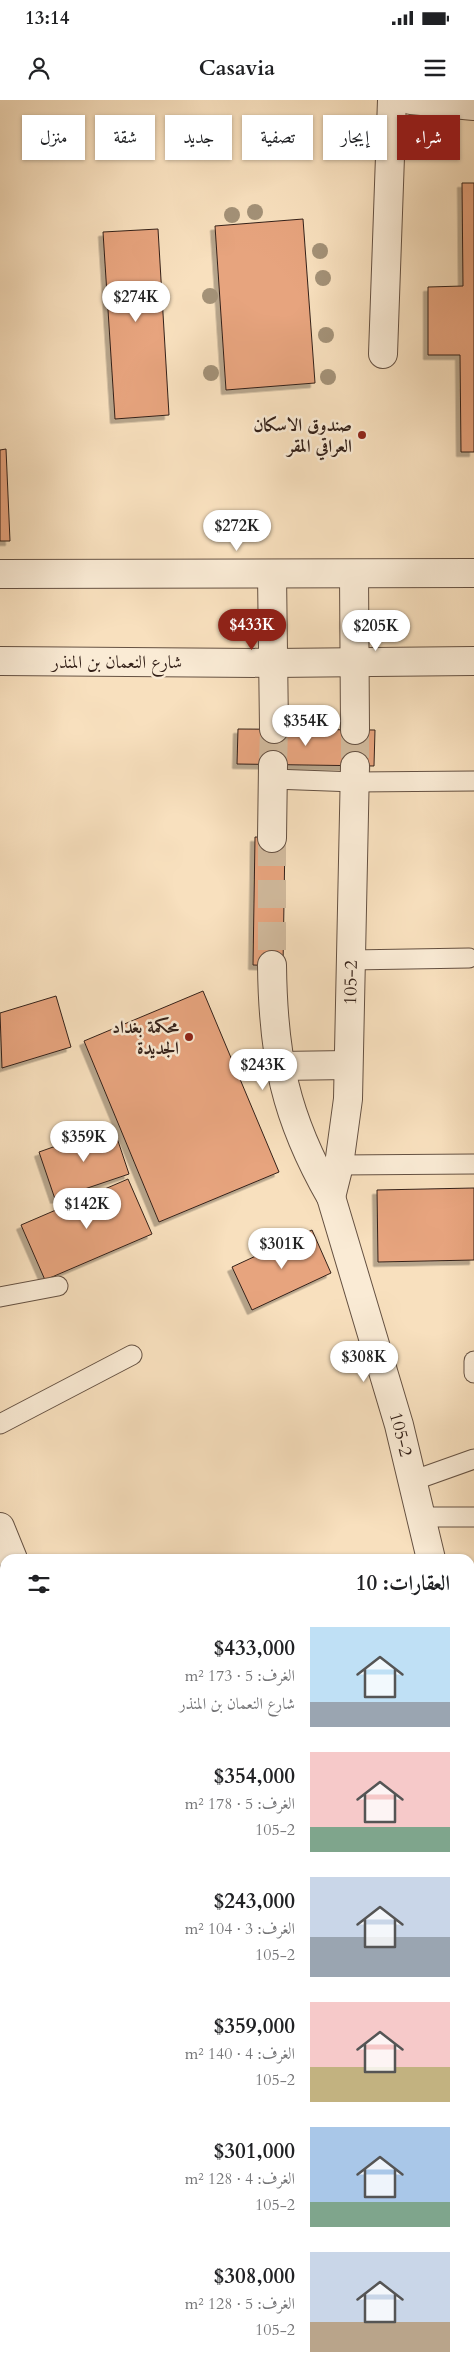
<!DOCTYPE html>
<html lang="ar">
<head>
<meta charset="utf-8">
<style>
  :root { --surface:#fff; --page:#f6f6f6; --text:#202124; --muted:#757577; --accent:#8f2418 }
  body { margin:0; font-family:Cardo,Amiri,serif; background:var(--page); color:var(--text); direction:rtl; height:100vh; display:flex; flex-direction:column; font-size:19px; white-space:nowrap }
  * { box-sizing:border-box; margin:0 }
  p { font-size:16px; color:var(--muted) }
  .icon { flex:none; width:28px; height:28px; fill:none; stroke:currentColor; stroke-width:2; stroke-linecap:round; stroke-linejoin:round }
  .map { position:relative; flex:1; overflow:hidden; direction:ltr }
  .sheet { position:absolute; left:0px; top:1454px; width:475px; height:821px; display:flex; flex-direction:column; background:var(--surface); border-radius:15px 15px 0 0; box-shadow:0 1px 4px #0004; direction:rtl }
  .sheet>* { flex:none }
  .banner { position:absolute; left:15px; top:15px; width:445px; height:45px; direction:rtl; display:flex; gap:10px }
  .price { position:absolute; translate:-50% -42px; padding:0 11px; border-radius:18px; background:#fff; color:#222; font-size:16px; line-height:32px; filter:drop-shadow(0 1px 2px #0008) }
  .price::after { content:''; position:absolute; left:50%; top:30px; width:15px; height:11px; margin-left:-8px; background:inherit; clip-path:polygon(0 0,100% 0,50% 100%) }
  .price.on { background:var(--accent); color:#fff }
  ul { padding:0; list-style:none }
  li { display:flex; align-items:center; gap:15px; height:125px; padding:0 25px }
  li span { display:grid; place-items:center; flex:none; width:140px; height:100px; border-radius:0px; color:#555 }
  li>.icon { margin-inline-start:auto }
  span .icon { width:60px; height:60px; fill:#fffc; stroke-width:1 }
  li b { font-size:21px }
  h2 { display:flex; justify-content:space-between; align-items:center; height:60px; padding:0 25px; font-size:21px }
  .tag { padding:0 18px; border-radius:0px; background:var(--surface); box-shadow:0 1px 4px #0004; font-size:18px; line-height:45px }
  .tag.on { background:var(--accent); color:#fff }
  .status { display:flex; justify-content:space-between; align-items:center; height:35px; padding:0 25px; background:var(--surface); direction:ltr }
  .status svg { height:14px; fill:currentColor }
  header { display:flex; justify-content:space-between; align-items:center; height:65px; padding:0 25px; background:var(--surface); font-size:22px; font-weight:700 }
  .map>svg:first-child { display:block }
  .building { fill:#e7a47e; stroke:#342119; filter:url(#shadow) }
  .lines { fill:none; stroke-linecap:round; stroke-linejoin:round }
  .minor-tunnel { stroke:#d1ba9d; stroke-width:28; stroke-dasharray:28 14; stroke-linecap:butt }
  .service-casing { stroke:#655142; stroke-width:21 }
  .minor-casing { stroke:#655142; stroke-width:30 }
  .service { stroke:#faebd5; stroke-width:19 }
  .minor { stroke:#faebd5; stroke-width:28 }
  .tree { fill:#a39177 }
  .poi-dot { fill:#8f2418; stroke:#faebd5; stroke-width:2 }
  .labels { text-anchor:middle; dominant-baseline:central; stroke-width:5; stroke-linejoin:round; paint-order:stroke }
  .poi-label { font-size:18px; font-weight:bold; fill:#342119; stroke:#faebd5; text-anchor:end }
  .street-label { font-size:18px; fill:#342119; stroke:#faebd5 }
</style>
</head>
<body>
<div class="status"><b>13:14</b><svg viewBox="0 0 49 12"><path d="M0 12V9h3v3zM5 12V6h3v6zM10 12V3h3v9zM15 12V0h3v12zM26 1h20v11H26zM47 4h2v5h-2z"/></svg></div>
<header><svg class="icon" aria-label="menu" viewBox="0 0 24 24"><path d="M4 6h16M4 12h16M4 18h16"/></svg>Casavia<svg class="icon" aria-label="person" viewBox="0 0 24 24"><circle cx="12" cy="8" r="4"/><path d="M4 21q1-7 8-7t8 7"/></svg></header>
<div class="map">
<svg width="474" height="2274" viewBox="0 0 474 2274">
  <defs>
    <filter id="shadow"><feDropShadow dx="-4.5" dy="4.5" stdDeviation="0" flood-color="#0004"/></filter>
  </defs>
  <rect width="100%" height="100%" fill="#f8e0be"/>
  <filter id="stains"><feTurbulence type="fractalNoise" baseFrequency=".004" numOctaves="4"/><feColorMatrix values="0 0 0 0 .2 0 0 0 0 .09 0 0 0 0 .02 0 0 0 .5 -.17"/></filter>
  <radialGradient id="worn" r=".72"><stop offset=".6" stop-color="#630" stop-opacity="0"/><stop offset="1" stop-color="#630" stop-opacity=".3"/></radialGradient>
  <g class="building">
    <path d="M462,83H474V352H461L460,255H428V187L463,186Z"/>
    <path d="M303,119L315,283L226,290L215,126Z"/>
    <path d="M158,129L169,315L115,319L103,132Z"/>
    <path d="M6,349L10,441H0V350Z"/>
    <path d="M238,629L375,630L374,666L237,664Z"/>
    <path d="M255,737L285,738L283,866L253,865Z"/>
    <path d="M203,891L279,1072L159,1122L84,941Z"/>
    <path d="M56,896L71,947L2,968L0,913Z"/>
    <path d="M113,1026L129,1074L55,1099L39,1052Z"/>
    <path d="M128,1079L152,1134L45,1180L21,1125Z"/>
    <path d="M474,1088V1160L378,1162L377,1090Z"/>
    <path d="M312,1130L331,1173L252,1210L232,1167Z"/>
    <path d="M17,2270H54V2274H16Z"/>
    <rect x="177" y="2270" width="40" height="4"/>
  </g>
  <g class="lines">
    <g class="minor-tunnel">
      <path d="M355,630V666"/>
      <path d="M273,665L274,629"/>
      <path d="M272,738V865"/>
    </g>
    <g class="service-casing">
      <g id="service">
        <path d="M273,679L355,682L474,681"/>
        <path d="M351,860L469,858"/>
        <path d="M339,1065L474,1064"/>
        <path d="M0,1197L58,1186"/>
        <path d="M474,1261V1273"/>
        <path d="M0,1324L132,1255"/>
        <path d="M412,1381L474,1359"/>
        <path d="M421,1417H474"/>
        <path d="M470,1474H474"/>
      </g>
    </g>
    <g class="minor-casing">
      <g id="minor">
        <path d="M411,0L474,6"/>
        <path d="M383,254L392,0"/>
        <path d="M0,474L474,473"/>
        <path d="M272,474L274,629"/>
        <path d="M354,474L355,630"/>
        <path d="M0,561L273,563L474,561"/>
        <path d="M272,738L273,665"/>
        <path id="s1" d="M272,865C273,956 285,1017 331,1097L399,1325L431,1459"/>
        <path d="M279,966L348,965"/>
        <path id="s2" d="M331,1097L339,1065L348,999L355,666"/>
        <path d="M0,1427L13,1459"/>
        <path d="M470,1569L474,1573"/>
        <path d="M0,1729H5"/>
        <path d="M0,1795L5,1786"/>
        <path d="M470,2229L474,2220"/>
        <path d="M452,2274L453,2270"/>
      </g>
    </g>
    <use href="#service" class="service"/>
    <use href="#minor" class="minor"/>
  </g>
  <g class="tree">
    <circle cx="255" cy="112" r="8"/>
    <circle cx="232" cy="115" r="8"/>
    <circle cx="320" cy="151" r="8"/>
    <circle cx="323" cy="178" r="8"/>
    <circle cx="210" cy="196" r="8"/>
    <circle cx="326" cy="235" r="8"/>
    <circle cx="211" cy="273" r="8"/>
    <circle cx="328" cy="277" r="8"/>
  </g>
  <g class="poi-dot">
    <circle cx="362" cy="335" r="5"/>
    <circle cx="189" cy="937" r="5"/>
  </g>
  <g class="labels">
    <g class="poi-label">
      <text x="352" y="325">صندوق الاسكان<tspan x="352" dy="21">العراقي المقر</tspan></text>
      <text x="179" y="927">محكمة بغداد<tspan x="179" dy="21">الجديدة</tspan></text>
    </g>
    <g class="street-label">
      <text x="117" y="562">شارع النعمان بن المنذر</text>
      <text stroke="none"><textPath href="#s2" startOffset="216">105-2</textPath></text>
      <text stroke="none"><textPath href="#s1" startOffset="490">105-2</textPath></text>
    </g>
  </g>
  <rect width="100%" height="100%" filter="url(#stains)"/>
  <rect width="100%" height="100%" fill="url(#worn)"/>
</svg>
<b class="price" style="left:136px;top:223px">$274K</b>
<b class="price" style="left:237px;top:452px">$272K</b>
<b class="price on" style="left:252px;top:551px">$433K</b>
<b class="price" style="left:376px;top:552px">$205K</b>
<b class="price" style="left:306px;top:647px">$354K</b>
<b class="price" style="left:263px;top:991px">$243K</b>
<b class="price" style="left:84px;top:1063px">$359K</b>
<b class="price" style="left:87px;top:1130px">$142K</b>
<b class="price" style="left:282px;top:1170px">$301K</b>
<b class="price" style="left:364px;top:1283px">$308K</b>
<div class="banner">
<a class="tag on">شراء</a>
<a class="tag">إيجار</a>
<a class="tag">تصفية</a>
<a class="tag">جديد</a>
<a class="tag">شقة</a>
<a class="tag">منزل</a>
</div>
<section class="sheet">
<h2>العقارات: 10<svg class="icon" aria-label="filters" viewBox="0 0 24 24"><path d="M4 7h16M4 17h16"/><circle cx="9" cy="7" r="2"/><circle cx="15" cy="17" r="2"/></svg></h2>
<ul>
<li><span style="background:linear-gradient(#bfe0f5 75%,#9aa5b1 0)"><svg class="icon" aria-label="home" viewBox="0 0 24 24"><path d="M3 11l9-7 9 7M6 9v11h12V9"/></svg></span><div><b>$433,000</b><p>الغرف: 5 · 173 m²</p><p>شارع النعمان بن المنذر</p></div></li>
<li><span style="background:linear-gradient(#f6c9c9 75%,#7fa58c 0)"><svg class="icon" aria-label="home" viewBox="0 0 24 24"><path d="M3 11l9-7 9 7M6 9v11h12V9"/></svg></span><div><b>$354,000</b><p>الغرف: 5 · 178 m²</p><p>105-2</p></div></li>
<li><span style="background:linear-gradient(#c9d6e8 60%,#9aa5b1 0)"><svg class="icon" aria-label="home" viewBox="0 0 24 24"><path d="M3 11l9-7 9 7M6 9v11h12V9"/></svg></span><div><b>$243,000</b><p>الغرف: 3 · 104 m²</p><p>105-2</p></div></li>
<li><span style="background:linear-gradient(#f6c9c9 65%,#c2b280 0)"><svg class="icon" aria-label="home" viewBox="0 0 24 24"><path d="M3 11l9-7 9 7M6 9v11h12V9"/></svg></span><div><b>$359,000</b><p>الغرف: 4 · 140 m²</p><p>105-2</p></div></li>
<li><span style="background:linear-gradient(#a9c7e8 75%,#7fa58c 0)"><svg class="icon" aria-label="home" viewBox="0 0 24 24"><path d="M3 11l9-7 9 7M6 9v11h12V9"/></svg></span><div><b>$301,000</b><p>الغرف: 4 · 128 m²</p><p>105-2</p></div></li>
<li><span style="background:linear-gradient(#c9d6e8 70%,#b9a48a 0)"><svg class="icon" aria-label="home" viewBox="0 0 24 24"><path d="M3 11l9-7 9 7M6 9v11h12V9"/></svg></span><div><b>$308,000</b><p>الغرف: 5 · 128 m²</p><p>105-2</p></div></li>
</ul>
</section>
</div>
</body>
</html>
